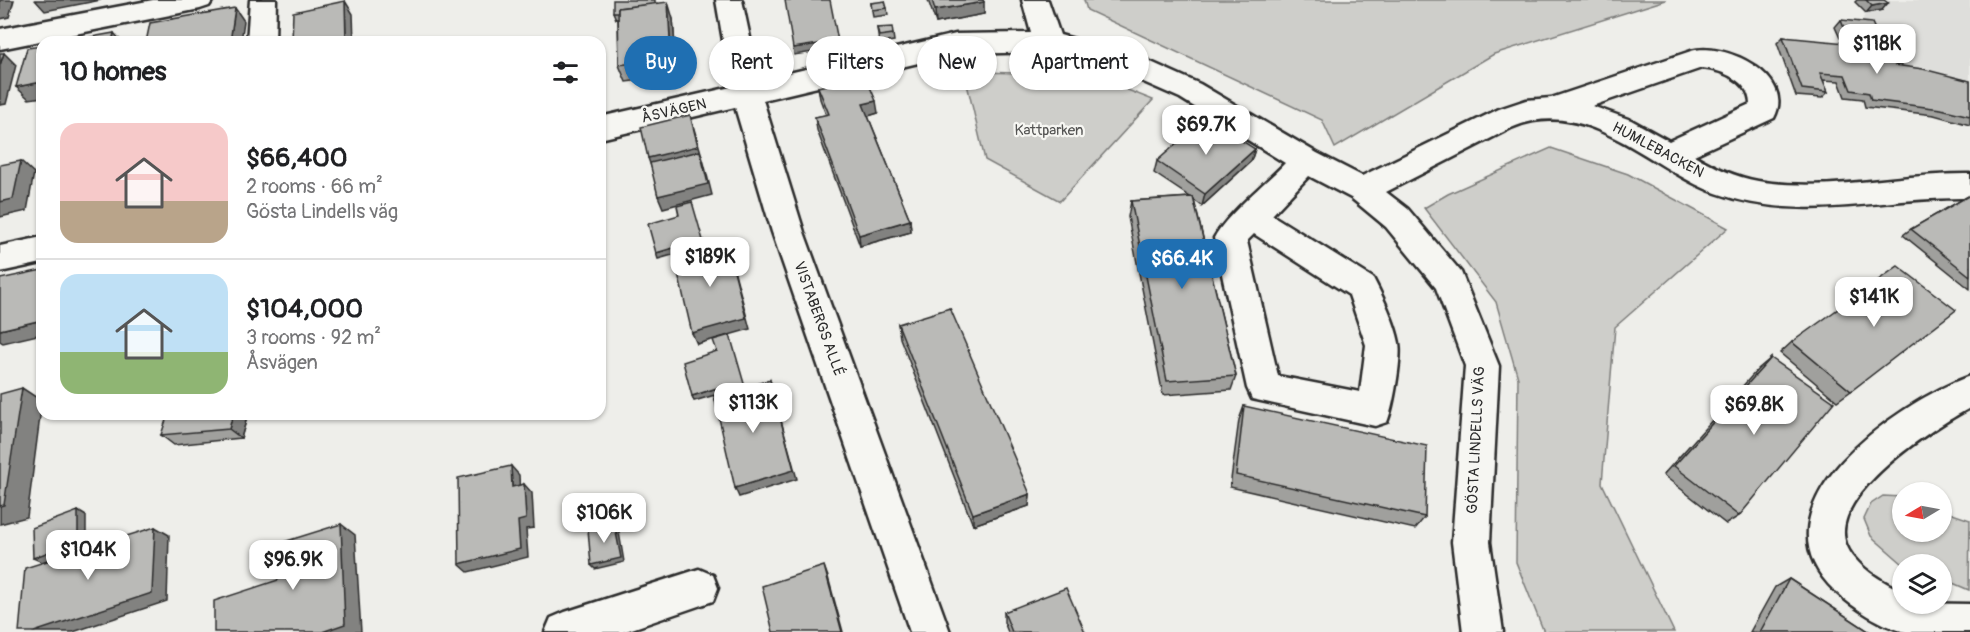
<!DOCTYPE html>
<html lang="en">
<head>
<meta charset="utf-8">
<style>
  :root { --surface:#fff; --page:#f2f2f2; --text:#202124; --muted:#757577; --line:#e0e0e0; --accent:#1f6fb2 }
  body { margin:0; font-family:Pangolin,sans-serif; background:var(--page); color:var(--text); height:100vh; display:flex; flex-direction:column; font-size:22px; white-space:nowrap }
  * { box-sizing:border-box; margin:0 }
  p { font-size:20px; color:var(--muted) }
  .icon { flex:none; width:33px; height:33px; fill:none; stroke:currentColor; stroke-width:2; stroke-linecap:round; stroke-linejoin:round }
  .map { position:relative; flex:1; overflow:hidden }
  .side { position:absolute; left:36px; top:36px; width:570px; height:384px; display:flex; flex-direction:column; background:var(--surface); border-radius:18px; box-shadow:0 2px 4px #0004 }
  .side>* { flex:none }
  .banner { position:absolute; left:624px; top:36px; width:570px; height:54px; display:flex; gap:12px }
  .needle { width:39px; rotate:260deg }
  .fabs { position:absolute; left:1892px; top:482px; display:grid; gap:12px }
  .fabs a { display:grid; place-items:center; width:60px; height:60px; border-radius:50%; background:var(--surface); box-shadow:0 2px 4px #0004; font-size:30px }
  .price { position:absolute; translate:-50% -51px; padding:0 14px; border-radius:12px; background:#fff; color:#222; font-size:20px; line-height:39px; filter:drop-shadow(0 2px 3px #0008) }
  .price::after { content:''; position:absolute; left:50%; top:36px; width:18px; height:14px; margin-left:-9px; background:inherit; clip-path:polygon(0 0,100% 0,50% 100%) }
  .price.current { background:var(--accent); color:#fff }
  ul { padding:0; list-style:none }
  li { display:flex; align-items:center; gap:18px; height:150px; padding:0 24px }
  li+li { border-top:2px solid var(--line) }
  li span { display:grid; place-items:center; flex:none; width:168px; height:120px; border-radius:18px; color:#555 }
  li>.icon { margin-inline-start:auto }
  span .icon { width:72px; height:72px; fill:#fffc; stroke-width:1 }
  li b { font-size:26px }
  h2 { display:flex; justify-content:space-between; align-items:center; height:72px; padding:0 24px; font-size:26px }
  .tag { padding:0 21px; border-radius:27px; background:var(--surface); box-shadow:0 2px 4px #0004; font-size:21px; line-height:54px }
  .tag.current { background:var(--accent); color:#fff }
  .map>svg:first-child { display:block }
  .built { fill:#dededb }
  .green { fill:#cececa; stroke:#7c7c7a; stroke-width:1.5 }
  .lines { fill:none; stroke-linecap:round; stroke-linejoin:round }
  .street-casing { stroke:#2b2b2b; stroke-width:5 }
  .street { fill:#f6f6f2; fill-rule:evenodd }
  .wall { fill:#a0a09d; stroke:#2b2b2b; stroke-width:1.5 }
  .shaded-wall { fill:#828280; stroke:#2b2b2b; stroke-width:1.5 }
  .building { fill:#babab7; stroke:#2b2b2b; stroke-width:1.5 }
  .labels { text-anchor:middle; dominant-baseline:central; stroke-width:4.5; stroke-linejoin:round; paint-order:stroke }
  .street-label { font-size:15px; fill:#2b2b2b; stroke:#f6f6f2 }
  .park-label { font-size:15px; fill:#545453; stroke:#f6f6f2 }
</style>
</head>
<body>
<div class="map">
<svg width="1970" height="632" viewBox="0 0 1970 632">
  <rect width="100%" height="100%" fill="#eeeeea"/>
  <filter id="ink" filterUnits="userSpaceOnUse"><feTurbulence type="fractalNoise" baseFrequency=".0167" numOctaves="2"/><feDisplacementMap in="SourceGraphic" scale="12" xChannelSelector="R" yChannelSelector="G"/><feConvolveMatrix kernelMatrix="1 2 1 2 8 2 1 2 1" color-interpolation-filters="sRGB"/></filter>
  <g filter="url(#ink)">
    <path class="built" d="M1872,0H1970V89L1896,72L1877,53L1862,20L1866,13L1881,10Z"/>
    <g class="green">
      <path d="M1084,0H1666L1494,54L1335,148L1322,120L1087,10Z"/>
      <path d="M1062,64L1153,100L1060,201L985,160L967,84L980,72L1047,74Z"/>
      <path d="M1551,148L1628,174L1728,228L1615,327L1602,483L1674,632H1544L1516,562L1518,378L1496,302L1424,208L1448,194Z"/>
      <path d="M1883,496L1902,497V531H1941V510L1970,520L1969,590L1941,578V564H1903L1871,536L1864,519L1871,504Z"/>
    </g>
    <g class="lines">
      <g class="street-casing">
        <g id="street">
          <path d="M153,0H213L209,6L200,9L0,49V29Z"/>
          <path d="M250,0H276L275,42H247Z"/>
          <path d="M716,0H742L759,80L956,34L1031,33L1022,0H1048L1060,35L1142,58L1200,84L1317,153L1362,176L1499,109L1526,100L1551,98L1691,51C1724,41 1797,76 1774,118L1694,155C1714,167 1735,177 1758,181C1828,193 1899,173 1970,174V198C1881,196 1803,224 1716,193C1650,169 1586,94 1511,128L1386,192L1408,209L1461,272L1499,366L1490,542L1503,632H1463L1452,542L1465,366L1436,288L1386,227L1351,198L1309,176L1272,215L1373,278C1383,297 1395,322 1399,343C1402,357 1393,409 1387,422L1375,426L1252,399L1247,388L1214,238C1227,214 1265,184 1285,163L1180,98L1123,73L1048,52L956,54L763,100L804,232L950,632H910L772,232L735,107L600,139V117L731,87ZM1702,68C1722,70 1750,81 1750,104L1669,141L1631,120L1592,106ZM1254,234L1349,295L1366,345L1360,392L1278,376L1247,241Z"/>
          <path d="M42,237V263L0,272V246Z"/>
          <path d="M1970,376V408C1934,427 1828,495 1846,544C1854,566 1883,582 1902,591V603L1970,604V632C1950,632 1926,632 1906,632C1883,627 1852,607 1835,591C1746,507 1898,402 1970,376Z"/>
          <path d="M699,569L713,575L718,588L713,601L623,632H545L551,618L565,612Z"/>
        </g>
      </g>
      <use href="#street" class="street"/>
    </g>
    <g class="wall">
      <path d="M928,0H983L984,14L936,23Z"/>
      <path d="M1857,0H1884L1882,10L1866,13L1855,2Z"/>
      <path d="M657,3L673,19L677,75L626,82L619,65L618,19H616L613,12Z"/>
      <path d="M871,3L887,8L888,15L873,17Z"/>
      <path d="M1841,20L1877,34L1871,41L1840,38L1835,27Z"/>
      <path d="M877,28L893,34L894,41L879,43Z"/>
      <path d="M1783,37L1895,65L1970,81V125L1934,115L1865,107L1863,99L1845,97L1839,81L1823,80L1828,92L1822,98L1796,96L1777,43Z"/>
      <path d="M818,87L878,113L868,116L910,220L911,232L860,246L817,130L815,117L826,115L820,99Z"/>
      <path d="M1255,149L1251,161L1202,206L1194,200L1236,376L1231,390L1163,395L1128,217L1131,201L1190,197L1154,173L1157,161Z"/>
      <path d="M1970,195V289L1903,235L1911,229Z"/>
      <path d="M898,324L1030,494L1029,506L973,525L900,338Z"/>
      <path d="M1792,342L1851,391L1837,401L1780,353Z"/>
      <path d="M1771,358L1739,516L1726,524L1663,475L1758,369Z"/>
      <path d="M1244,406L1425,517L1415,529L1230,487L1239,420Z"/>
      <path d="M248,414L241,438L174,445L161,435Z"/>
      <path d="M1789,579L1870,632H1750L1775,587Z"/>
      <path d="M1004,612L1085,632H1008L1004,622Z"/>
    </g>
    <g class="shaded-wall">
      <path d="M0,0H14L9,17L0,19Z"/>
      <path d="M35,0H101L45,11Z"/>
      <path d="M345,1L353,14L354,42H346Z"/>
      <path d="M668,2L673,19L677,75L671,58Z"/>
      <path d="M984,2V14L936,23L935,10Z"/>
      <path d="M1888,3L1882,10L1866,13L1872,6Z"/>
      <path d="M235,8L244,21L241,42H230Z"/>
      <path d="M114,33L122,42H112Z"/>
      <path d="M838,41L839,48L794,55L793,48Z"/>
      <path d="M4,53L16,65L6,104L0,105V65Z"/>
      <path d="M42,82V97L29,99L16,87Z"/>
      <path d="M876,101L878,113L865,117L863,104Z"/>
      <path d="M690,115L704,163L712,195L663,208L658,196L654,175L648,158Z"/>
      <path d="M1255,149L1251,161L1202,206L1205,194Z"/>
      <path d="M21,161L34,173L27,211L0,217V202Z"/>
      <path d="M910,220L911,232L860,246L859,235Z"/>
      <path d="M727,243L750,329L697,344L692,333Z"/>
      <path d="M687,244L690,250L658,259L656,253Z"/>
      <path d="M42,320V334L3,343L0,341V330Z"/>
      <path d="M770,380L797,479L739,497L735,488Z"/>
      <path d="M726,385L729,391L694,401L692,396Z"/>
      <path d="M22,388L42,401L27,517L0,524V506Z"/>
      <path d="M233,414H248L241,438L229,429Z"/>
      <path d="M511,466L519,475L520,496L512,487Z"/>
      <path d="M524,484L532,493L534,528L526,529L528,557L468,572L459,564L518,521Z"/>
      <path d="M1030,494L1029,506L973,525V514Z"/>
      <path d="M78,511L86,516V545L42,562L33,558Z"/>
      <path d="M614,522L618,526L624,562L595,569L591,565Z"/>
      <path d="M341,524L355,535L361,632H322Z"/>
      <path d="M155,527L169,535L167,601L73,632H34Z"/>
      <path d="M824,566L828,577L843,632H842Z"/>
    </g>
    <g class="building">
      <path d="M613,0H655V4L618,8V12H613Z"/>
      <path d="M785,0H830L838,41L793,48Z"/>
      <path d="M932,0H983L984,2L935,10Z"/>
      <path d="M1866,0H1884L1888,3L1872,6Z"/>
      <path d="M345,1L346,42H292L293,12Z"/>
      <path d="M885,1L887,8L872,10L871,3Z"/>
      <path d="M668,2L671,58L619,65L618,8Z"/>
      <path d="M235,8L230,42H146L150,23Z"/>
      <path d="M1841,20L1872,23L1877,34L1845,31Z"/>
      <path d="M892,27L893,34L879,36L877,28Z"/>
      <path d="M114,33L112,42H63Z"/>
      <path d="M1783,37L1888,47L1895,65L1923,69L1970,81V116L1941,109L1871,100L1869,93L1851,90L1845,75L1820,73L1828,92L1802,89Z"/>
      <path d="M42,46V82L16,87L27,48Z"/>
      <path d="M0,53H4L0,65Z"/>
      <path d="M865,75L876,101L863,104L910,220L859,235L815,117L829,114L818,87Z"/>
      <path d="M690,115L698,146L648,158L641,127Z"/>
      <path d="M1206,118L1255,149L1205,194L1157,161Z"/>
      <path d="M700,151L708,184L658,196L650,163Z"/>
      <path d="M21,161L13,199L0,202V165Z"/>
      <path d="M1970,195V276L1911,229Z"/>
      <path d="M1193,197L1236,376L1167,381L1131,201Z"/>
      <path d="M692,202L705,247L690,252L687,244L656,253L648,224L679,215L677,206Z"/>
      <path d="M727,243L746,318L692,333L674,256Z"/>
      <path d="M1898,266L1956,310L1851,391L1792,342Z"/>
      <path d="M42,270V320L0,330V279Z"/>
      <path d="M950,308L1030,494L973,514L898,324Z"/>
      <path d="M730,335L745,387L728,392L726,385L692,396L683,362L717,351L713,340Z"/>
      <path d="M1771,358L1834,402L1739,516L1674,466Z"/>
      <path d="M770,380L794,470L735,488L714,396Z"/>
      <path d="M22,388L4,505L0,506V394Z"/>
      <path d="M1244,406L1427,446L1425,517L1236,475Z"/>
      <path d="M168,414H233L229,429L161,435Z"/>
      <path d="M511,466L512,487L524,484L526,519L518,521L520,549L459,564L458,478Z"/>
      <path d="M78,511V541L33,558L32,528Z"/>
      <path d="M614,522L621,558L591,565L588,529Z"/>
      <path d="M341,524L345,624L322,632H214V601L278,580L277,544Z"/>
      <path d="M155,527L152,593L34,632H19L25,568Z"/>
      <path d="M824,566L842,632H773L762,586Z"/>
      <path d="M1789,579L1870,632H1760Z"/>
      <path d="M1066,588L1085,632H1012L1004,612Z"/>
    </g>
  </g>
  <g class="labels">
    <g class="street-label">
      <text transform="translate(674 111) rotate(-13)">ÅSVÄGEN</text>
      <text transform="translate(1658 150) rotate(28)">HUMLEBACKEN</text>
      <text transform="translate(819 319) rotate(70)">VISTABERGS ALLÉ</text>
      <text transform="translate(1476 440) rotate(-87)">GÖSTA LINDELLS VÄG</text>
    </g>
    <g class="park-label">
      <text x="1049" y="130">Kattparken</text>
    </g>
  </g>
</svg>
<div class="fabs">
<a><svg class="needle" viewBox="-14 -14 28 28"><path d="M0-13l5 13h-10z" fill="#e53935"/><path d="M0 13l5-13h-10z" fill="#757577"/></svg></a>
<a><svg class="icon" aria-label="layers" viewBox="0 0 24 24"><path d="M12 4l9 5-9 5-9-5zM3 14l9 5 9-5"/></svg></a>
</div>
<b class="price" style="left:1877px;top:75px">$118K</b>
<b class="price" style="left:1206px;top:156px">$69.7K</b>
<b class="price" style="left:710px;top:288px">$189K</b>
<b class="price current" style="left:1182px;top:290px">$66.4K</b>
<b class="price" style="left:1874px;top:328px">$141K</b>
<b class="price" style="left:753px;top:434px">$113K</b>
<b class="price" style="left:1754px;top:436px">$69.8K</b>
<b class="price" style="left:604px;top:544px">$106K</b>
<b class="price" style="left:88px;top:581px">$104K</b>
<b class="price" style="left:293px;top:591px">$96.9K</b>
<div class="banner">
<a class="tag current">Buy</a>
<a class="tag">Rent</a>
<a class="tag">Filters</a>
<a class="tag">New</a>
<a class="tag">Apartment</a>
</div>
<section class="side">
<h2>10 homes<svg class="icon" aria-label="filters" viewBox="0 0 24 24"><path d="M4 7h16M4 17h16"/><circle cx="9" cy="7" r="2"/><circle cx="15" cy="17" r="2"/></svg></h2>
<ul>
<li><span style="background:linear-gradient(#f6c9c9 65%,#b9a48a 0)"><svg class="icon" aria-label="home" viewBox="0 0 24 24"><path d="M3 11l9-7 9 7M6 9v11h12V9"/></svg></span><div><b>$66,400</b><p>2 rooms · 66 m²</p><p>Gösta Lindells väg</p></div></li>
<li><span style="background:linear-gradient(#bfe0f5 65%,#8fb573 0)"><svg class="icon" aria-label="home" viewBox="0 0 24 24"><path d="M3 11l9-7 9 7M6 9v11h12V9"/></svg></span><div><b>$104,000</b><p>3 rooms · 92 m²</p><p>Åsvägen</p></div></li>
</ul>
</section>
</div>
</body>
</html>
